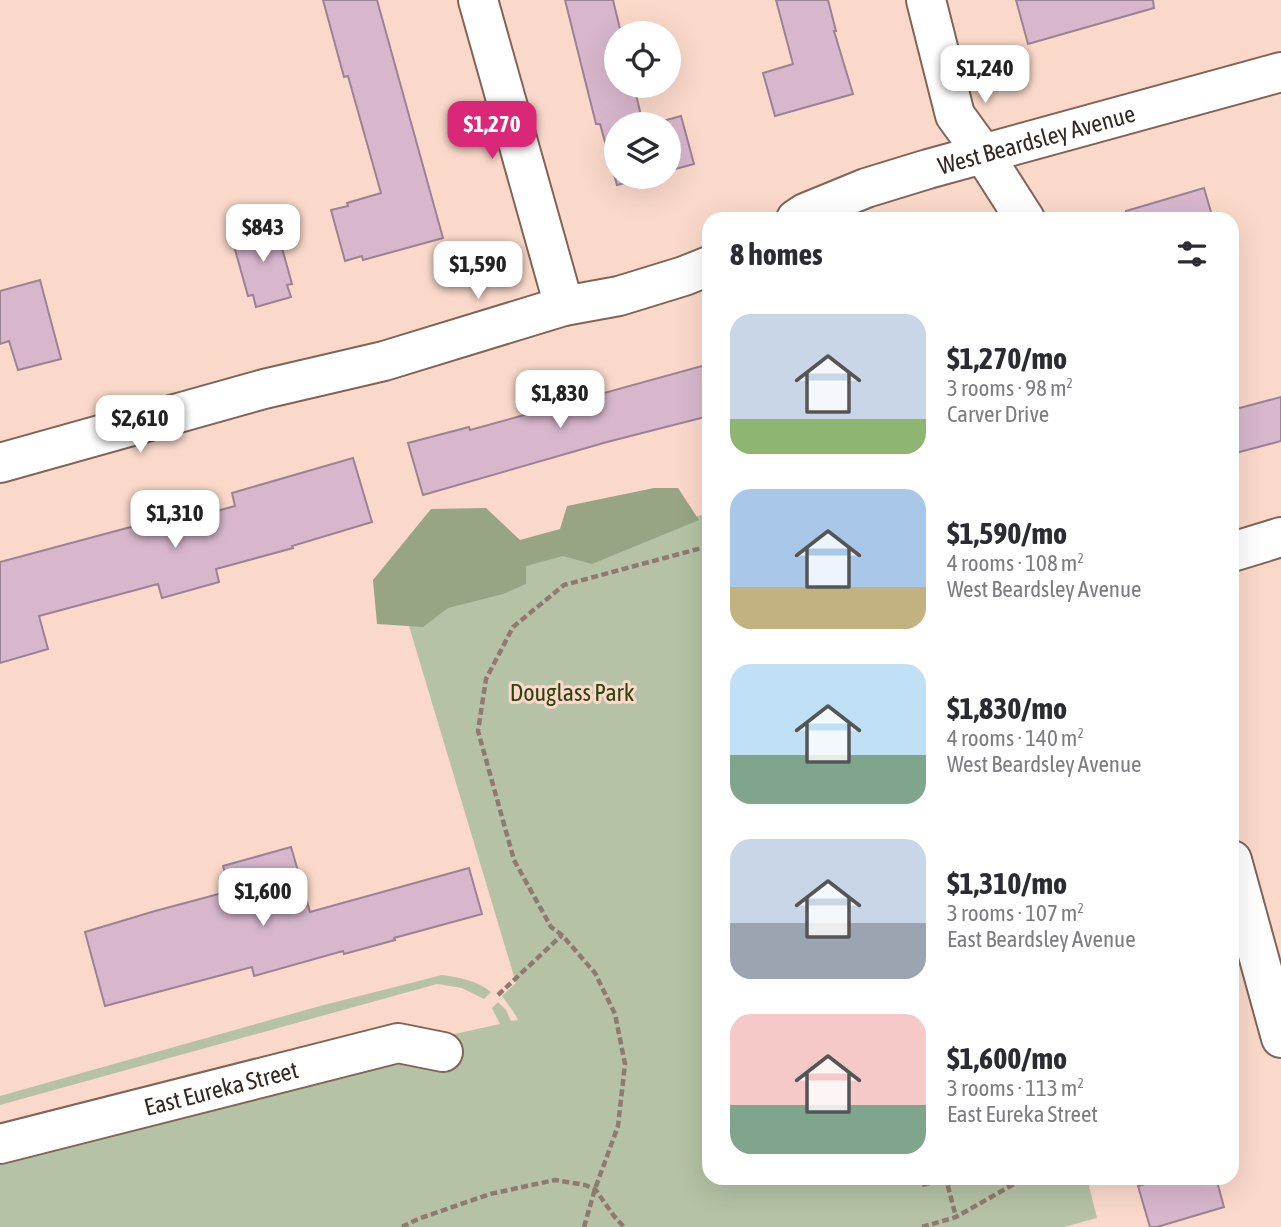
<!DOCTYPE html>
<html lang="en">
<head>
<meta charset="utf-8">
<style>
  :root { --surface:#fff; --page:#f7f7f7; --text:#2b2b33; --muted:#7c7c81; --accent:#db2777 }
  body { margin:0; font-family:"Asap Condensed",sans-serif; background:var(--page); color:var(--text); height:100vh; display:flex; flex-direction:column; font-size:26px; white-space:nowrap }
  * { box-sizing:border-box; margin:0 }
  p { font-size:23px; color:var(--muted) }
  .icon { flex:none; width:38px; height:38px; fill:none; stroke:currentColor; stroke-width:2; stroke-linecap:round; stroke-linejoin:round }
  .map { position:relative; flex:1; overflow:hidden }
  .side { position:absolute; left:702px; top:212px; width:537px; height:973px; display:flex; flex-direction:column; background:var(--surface); border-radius:21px; box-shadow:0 7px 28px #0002 }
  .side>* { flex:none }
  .tools { position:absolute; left:604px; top:21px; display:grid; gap:14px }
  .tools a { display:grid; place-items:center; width:77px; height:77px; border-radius:50%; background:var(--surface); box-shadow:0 7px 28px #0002; font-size:35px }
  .price { position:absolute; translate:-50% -60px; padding:0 16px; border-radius:14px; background:#fff; color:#222; font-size:23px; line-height:46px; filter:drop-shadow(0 2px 4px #0008) }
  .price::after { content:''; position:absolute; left:50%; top:42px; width:21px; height:16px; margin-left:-10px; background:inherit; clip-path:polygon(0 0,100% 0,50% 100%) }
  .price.on { background:var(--accent); color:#fff }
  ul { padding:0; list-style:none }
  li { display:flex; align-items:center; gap:21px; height:175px; padding:0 28px }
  li span { display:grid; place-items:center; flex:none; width:196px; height:140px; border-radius:21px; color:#555 }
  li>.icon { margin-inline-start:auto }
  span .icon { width:84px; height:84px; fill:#fffc; stroke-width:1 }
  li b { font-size:30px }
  h2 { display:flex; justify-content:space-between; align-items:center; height:84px; padding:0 28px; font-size:30px }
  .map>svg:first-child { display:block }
  .green { fill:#b5c2a5 }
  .forest { fill:#97a585 }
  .building { fill:#d8b7cd; stroke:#9d8294; stroke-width:2 }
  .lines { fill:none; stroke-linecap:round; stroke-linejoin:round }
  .street-casing { stroke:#806457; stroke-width:42 }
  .path { stroke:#907a70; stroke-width:4.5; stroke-dasharray:7 3.5; stroke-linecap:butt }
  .street { stroke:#fff; stroke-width:38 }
  .labels { text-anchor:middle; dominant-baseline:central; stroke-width:6; stroke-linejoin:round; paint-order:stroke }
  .street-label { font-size:24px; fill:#342822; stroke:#fad9ca }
  .park-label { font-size:24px; fill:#2e410e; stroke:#fad9ca }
</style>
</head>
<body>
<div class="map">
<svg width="1281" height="1227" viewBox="0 0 1281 1227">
  <rect width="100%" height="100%" fill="#fad9ca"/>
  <g class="green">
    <path d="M709,513V1178H1087L1097,1218L1064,1227H0V1150L342,1059L500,1024L492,1008L498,1002L506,1010L511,1021L518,1020L513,1011L502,996L516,983L400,596L447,585Z"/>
    <path d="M442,975C461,978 476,980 491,992L484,999L462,988L437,984L0,1105V1096L320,1006Z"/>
  </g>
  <path class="forest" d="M654,488H678L699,520L592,564L563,556L526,566V584L503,594L448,608L423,627L377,624L373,580L431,509L486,508L520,540L560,529L567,506Z"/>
  <g class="building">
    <path d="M323,0H377L443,238L363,260L362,256L345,261L331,210L348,206L347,203L381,193L348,76L344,77Z"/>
    <path d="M565,0H613L621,33H616V86H634L643,124H616V177H648L617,185L600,124H596Z"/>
    <path d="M776,0H828L836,31H834L853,94L775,116L763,73L793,64Z"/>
    <path d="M1016,0H1153L1154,8L1028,44Z"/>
    <path d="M681,116L694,164L668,171V124H652Z"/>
    <path d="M1204,188L1213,219H1127L1126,211Z"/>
    <path d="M275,223L292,284L287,285L291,297L256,307L253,295L248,296L231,235Z"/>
    <path d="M40,280L61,359L18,370L9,341L0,344V291Z"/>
    <path d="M709,364V416L607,442L423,495L408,443L469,427L470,430Z"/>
    <path d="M1281,397V441L1232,454V410Z"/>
    <path d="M353,458L372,522L292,546L293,548L216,569L219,582L162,598L158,584L39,616L48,649L0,663V562L142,524L140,518L170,510L174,523L235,506L232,493Z"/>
    <path d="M291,847L310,912L469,868L482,914L394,938L395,940L344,954L343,951L254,976L252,967L105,1006L85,932L155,911L230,891L223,866Z"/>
    <path d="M1166,1178H1216L1224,1207L1157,1227H1150L1138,1186Z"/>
  </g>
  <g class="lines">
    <g class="street-casing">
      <g id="street">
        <path d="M478,0L564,306"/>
        <path d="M926,0L955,115L984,155L1025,219"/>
        <path id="s1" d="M796,219L805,213L866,188L928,169L1281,72"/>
        <path d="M0,463L264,389L384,361L564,306L619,296L684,276L709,266"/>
        <path d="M1232,552L1281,537"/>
        <path d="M1232,860L1281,1038"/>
        <path id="s2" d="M0,1144L398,1043L443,1052"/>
      </g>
    </g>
    <g class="path">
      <path d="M498,995L562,935"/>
      <path d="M922,1185L946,1179L956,1217"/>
      <path d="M402,1227L418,1219L490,1194L555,1180L585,1185L595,1189L614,1216L624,1227"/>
      <path d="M584,1227L595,1189L618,1126L625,1064L615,1014L595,973L562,935L551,927L514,860L478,731L486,679L513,627L564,585L709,546"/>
      <path d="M922,1227L956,1217L1014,1184L1016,1178"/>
    </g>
    <use href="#street" class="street"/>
  </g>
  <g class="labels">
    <g class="street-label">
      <text stroke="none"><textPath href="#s1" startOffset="254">West Beardsley Avenue</textPath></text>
      <text stroke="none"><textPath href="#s2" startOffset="228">East Eureka Street</textPath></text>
    </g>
    <g class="park-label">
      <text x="572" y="692">Douglass Park</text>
    </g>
  </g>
</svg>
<div class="tools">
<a><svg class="icon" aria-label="locate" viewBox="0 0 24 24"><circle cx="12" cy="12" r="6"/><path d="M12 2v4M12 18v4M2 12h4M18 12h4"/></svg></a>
<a><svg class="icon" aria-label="layers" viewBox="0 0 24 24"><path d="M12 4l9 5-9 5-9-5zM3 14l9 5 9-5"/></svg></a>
</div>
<b class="price" style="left:985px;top:105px">$1,240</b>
<b class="price on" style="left:492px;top:161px">$1,270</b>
<b class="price" style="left:263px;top:264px">$843</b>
<b class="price" style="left:478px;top:301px">$1,590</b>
<b class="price" style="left:560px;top:430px">$1,830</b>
<b class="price" style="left:140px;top:455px">$2,610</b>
<b class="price" style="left:175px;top:550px">$1,310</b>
<b class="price" style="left:263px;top:928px">$1,600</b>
<section class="side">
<h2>8 homes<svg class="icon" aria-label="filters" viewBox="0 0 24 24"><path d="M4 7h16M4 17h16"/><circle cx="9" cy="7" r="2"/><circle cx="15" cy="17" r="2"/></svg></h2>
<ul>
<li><span style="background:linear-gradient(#c9d6e8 75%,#8fb573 0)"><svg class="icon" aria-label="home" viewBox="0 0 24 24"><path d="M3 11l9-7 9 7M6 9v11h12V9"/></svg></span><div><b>$1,270/mo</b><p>3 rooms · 98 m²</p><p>Carver Drive</p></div></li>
<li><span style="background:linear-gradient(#a9c7e8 70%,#c2b280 0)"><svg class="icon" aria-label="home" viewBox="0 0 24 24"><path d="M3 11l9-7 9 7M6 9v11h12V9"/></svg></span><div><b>$1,590/mo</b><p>4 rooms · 108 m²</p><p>West Beardsley Avenue</p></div></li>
<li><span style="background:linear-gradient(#bfe0f5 65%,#7fa58c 0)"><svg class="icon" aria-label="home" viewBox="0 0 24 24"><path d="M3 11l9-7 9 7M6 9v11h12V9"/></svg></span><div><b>$1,830/mo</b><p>4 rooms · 140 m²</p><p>West Beardsley Avenue</p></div></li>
<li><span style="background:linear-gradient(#c9d6e8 60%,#9aa5b1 0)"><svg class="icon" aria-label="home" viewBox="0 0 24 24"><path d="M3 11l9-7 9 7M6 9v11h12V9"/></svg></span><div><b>$1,310/mo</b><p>3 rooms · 107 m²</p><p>East Beardsley Avenue</p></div></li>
<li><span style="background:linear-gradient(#f6c9c9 65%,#7fa58c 0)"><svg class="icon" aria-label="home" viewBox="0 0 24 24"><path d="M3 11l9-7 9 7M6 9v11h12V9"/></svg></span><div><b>$1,600/mo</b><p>3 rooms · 113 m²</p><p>East Eureka Street</p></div></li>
</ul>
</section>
</div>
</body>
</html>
